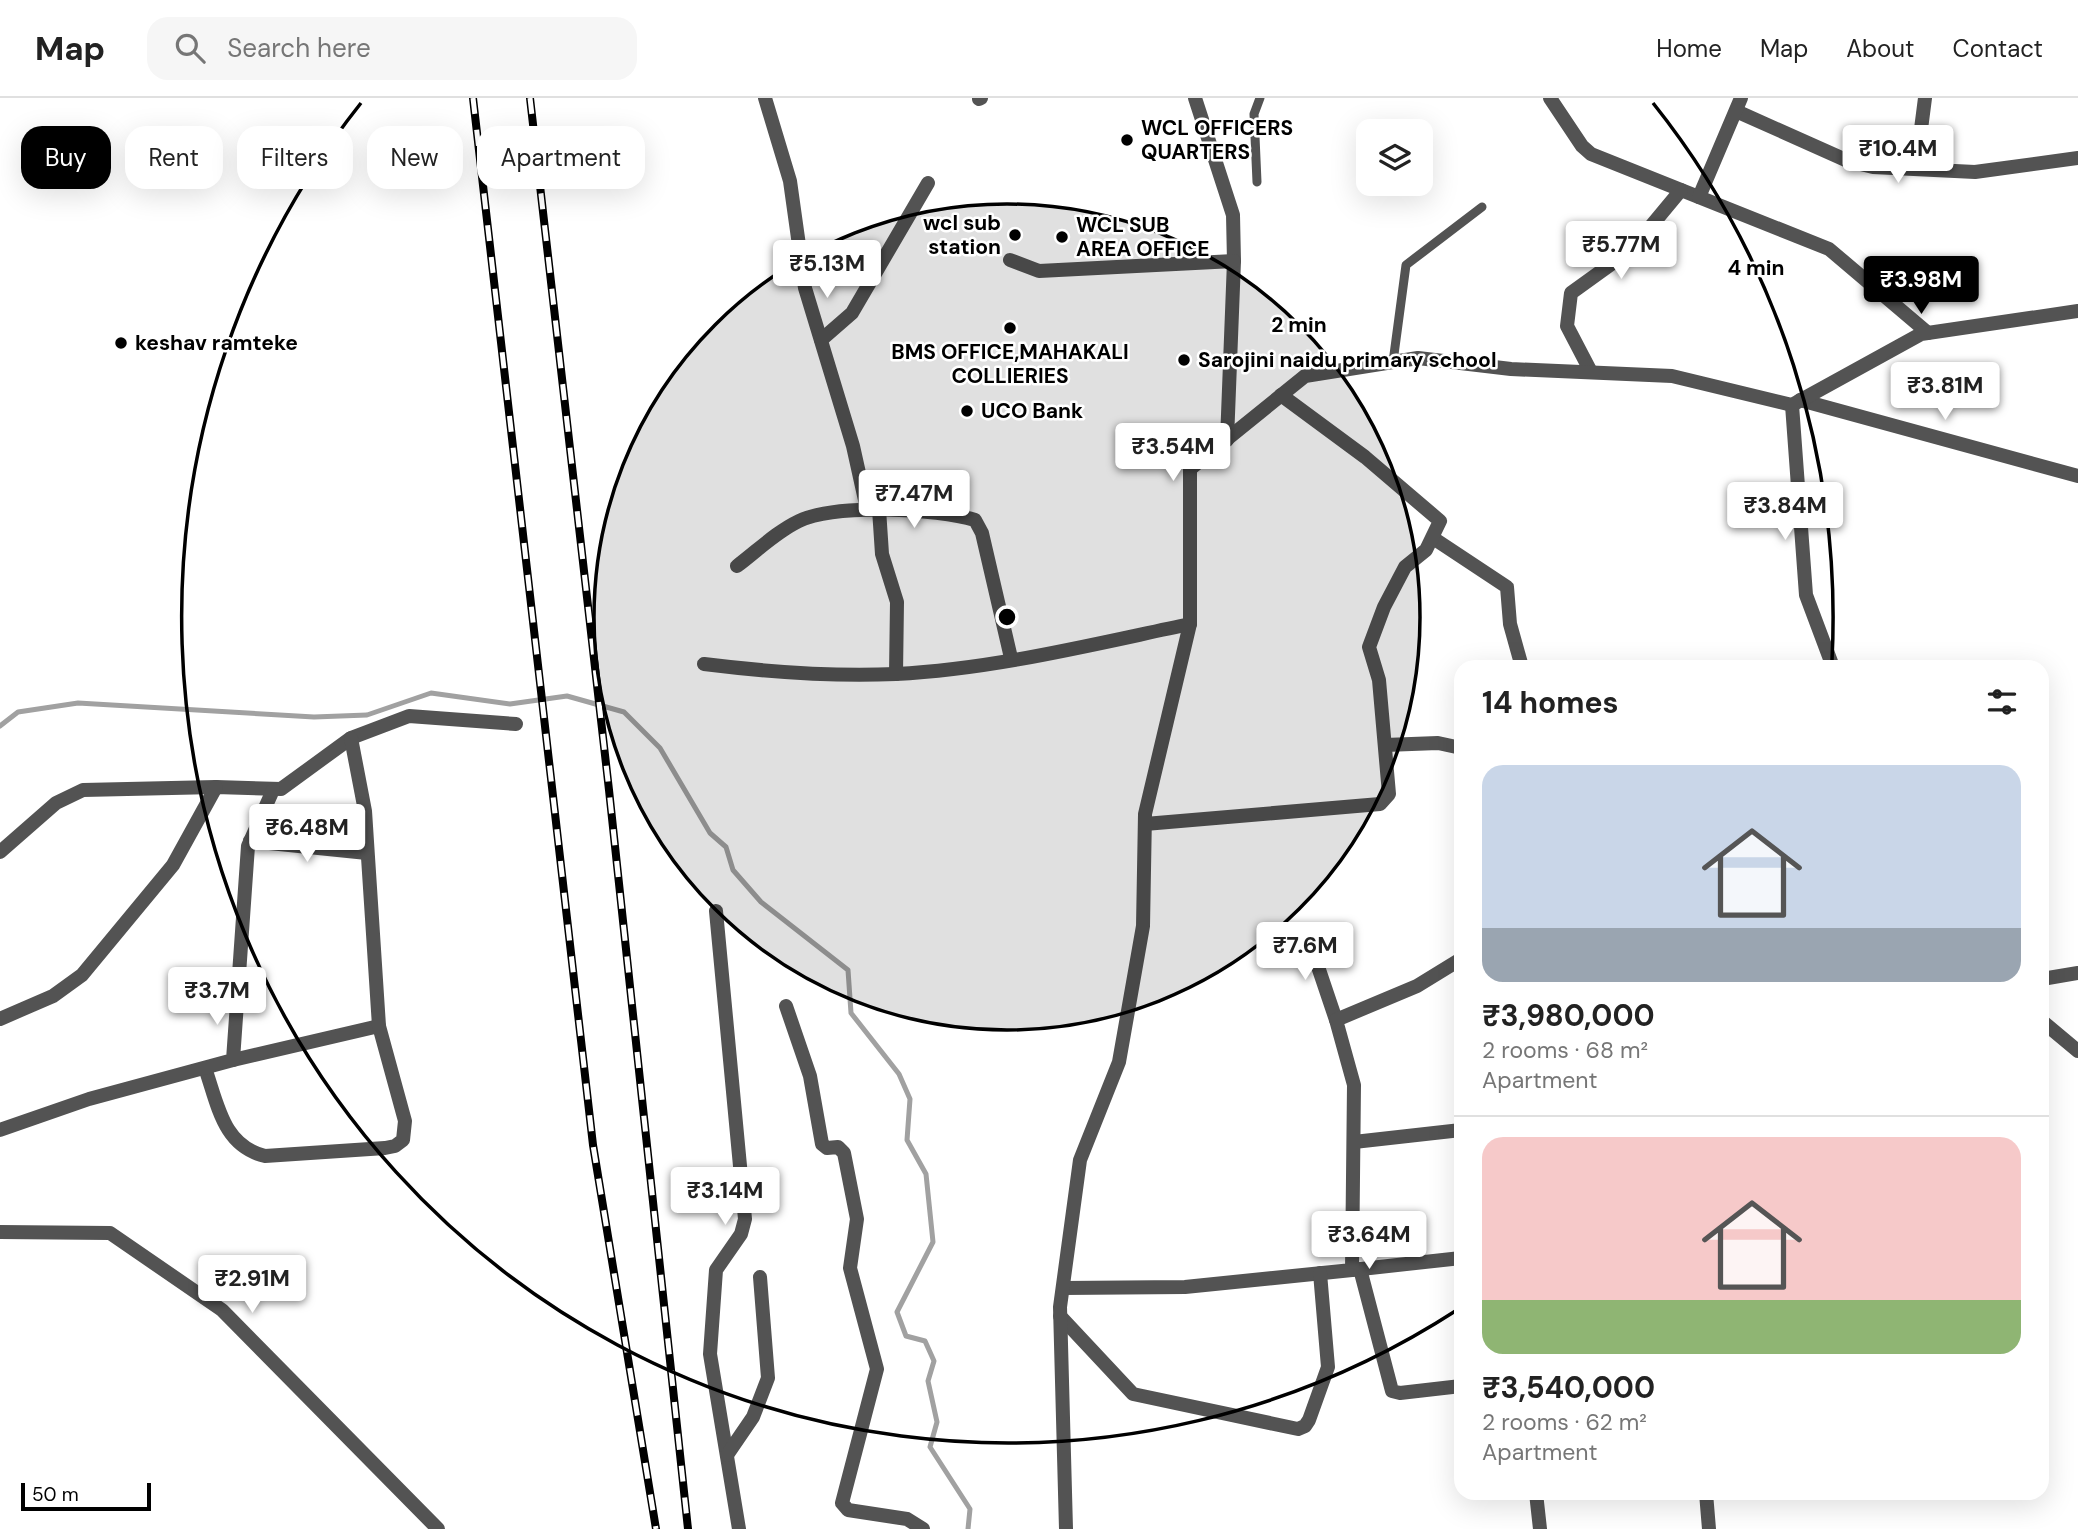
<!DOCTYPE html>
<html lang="en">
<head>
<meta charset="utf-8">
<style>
  :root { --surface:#fff; --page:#f6f6f6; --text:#222; --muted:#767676; --line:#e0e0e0; --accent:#000 }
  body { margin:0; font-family:"DM Sans",sans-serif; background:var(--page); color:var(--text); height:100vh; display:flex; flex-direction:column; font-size:26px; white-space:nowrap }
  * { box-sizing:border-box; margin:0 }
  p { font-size:23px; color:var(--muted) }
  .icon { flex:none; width:38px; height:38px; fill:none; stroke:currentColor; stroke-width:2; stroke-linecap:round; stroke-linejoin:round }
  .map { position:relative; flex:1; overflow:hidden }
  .side { position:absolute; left:1454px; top:562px; width:595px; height:840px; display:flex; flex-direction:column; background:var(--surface); border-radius:21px; box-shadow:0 7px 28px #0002 }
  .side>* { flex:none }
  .banner { position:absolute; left:21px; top:28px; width:665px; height:63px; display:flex; gap:14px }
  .controls { position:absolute; left:1356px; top:21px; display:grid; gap:14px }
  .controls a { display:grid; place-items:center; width:77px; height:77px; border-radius:14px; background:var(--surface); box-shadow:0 7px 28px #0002; font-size:35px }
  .scale { position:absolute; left:21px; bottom:18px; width:130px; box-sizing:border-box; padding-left:7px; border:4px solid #000; border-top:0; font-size:19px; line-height:24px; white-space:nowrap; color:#000; -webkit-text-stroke:5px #fff; paint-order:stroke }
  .price { position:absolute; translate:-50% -60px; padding:0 16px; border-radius:7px; background:#fff; color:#222; font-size:23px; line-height:46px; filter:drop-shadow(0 2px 4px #0008) }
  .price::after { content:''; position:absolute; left:50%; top:42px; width:21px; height:16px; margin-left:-10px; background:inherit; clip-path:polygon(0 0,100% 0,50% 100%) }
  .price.selected { background:var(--accent); color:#fff }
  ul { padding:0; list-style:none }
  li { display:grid; align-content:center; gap:14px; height:371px; padding:0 28px }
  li+li { border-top:2px solid var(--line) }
  li span { display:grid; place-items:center; height:217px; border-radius:21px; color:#555 }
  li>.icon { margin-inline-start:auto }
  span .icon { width:126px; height:126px; fill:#fffc; stroke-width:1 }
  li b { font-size:30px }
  h2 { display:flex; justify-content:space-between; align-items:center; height:84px; padding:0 28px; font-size:30px }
  .chip { padding:0 24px; border-radius:21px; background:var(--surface); box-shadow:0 7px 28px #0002; font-size:24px; line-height:63px }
  .chip.selected { background:var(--accent); color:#fff }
  header { display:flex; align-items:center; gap:42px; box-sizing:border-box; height:98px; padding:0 35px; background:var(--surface); border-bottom:2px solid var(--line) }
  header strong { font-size:33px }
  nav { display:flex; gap:38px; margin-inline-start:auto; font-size:24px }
  .search { width:490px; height:63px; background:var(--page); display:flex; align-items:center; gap:18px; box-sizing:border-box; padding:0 24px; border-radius:21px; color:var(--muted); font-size:26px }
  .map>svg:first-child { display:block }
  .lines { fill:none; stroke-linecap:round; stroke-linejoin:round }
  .stream { stroke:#a1a1a1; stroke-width:5 }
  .lane { stroke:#535353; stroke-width:9 }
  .street { stroke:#535353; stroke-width:14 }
  .rail-casing { stroke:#000; stroke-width:8 }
  .rail { stroke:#fff; stroke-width:5; stroke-dasharray:16; stroke-linecap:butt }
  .ring { fill:none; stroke:#000; stroke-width:3.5 }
  .poi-dot { fill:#000; stroke:#fff; stroke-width:2.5 }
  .labels { text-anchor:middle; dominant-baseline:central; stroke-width:5; stroke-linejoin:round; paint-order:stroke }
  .poi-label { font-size:21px; font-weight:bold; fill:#000; stroke:#fff; text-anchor:start }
  .centre { fill:#000; stroke:#fff; stroke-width:3.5 }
  .ring-label { font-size:21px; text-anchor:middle; font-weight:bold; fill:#000; stroke:#fff; stroke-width:5; stroke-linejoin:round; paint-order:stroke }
</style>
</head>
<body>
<header>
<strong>Map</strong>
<div class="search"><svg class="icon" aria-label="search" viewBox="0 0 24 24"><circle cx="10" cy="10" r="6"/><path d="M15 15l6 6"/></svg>Search here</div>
<nav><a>Home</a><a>Map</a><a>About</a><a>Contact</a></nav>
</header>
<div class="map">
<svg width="2078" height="1431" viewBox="0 0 2078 1431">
  <rect width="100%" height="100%" fill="#fff"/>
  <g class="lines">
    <path class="stream" d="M0,628L18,614L78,605L314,619L367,617L431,595L510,606L567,598L624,614L660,650L710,735L726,749L733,772L761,804L848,872L851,915L899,976L910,1001L907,1042L926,1076L933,1144L897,1214L906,1238L925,1243L934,1263L928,1283L937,1324L930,1349L970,1411L968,1431"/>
    <g class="lane">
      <path d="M1257,84L1254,16L1260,0"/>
      <path d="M1393,264L1406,167L1482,109"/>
    </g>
    <g class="street">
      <path d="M765,0L790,83L805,190L853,348L867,411"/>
      <path d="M1195,0L1233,117L1234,163L1227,342"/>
      <path d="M1550,0L1582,48L1591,56L1829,151L1928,235"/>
      <path d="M979,1L981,0"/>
      <path d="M1736,13L1848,63L1873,69L1975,74L2078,60"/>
      <path d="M1916,70L1925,0"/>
      <path d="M1699,99L1741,0"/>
      <path d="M1010,162L1039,173L1234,163"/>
      <path d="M821,242L852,215L928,85"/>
      <path d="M1591,274L1567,228L1571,195L1632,151L1681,92"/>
      <path d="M1800,302L2078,378"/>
      <path d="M1792,307L1806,497L1833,569"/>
      <path d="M879,411L882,456L897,504L896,576"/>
      <path d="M1433,440L1507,489L1510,526L1522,569"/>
      <path d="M737,468C757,453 776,434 799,423C835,406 937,410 975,422L982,435L1011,560"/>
      <path d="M704,566C768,574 831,579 896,576C994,571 1094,546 1190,526"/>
      <path d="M1385,647L1438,645L1461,650"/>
      <path d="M1145,726L1380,706L1389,696L1379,582L1369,549L1384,509L1405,469L1426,452L1440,423L1365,359L1281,297"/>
      <path d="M250,743L367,755"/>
      <path d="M0,754L56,705L83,692L216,689L281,691L351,640L409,618L516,626"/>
      <path d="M716,813L745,1121L741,1136L716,1172L710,1256L739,1431"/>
      <path d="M1307,836L1336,922"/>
      <path d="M2042,881L2078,875"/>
      <path d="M786,908L810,978L822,1046L827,1050L838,1049L844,1055L857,1121L850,1170L877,1271L842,1405L848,1412L907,1421L923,1431"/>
      <path d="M0,921L53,898L82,877L173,767L216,689"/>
      <path d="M2042,923L2078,953"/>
      <path d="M233,962L379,928"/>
      <path d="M205,970C218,1007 223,1048 265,1058L385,1050L395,1048L403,1042L405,1023L379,928L365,713L351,640"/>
      <path d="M0,1032L89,1001L233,962L248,748L273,692"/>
      <path d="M1354,1044L1461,1032"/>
      <path d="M0,1134L110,1135L222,1212L438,1431"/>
      <path d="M1360,1171L1392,1293L1400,1295L1461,1288"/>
      <path d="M1352,1172L1461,1160"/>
      <path d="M1063,1190L1185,1189L1352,1172L1354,987L1336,922L1417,888L1461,861"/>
      <path d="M1060,1218L1133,1296L1298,1331L1305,1328L1309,1322L1328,1269L1320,1175"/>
      <path d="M727,1357L753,1319L768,1280L760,1179"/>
      <path d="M1536,1395L1540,1431"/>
      <path d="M1706,1395L1709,1431"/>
      <path d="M1066,1431L1060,1209L1080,1062L1119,964L1143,828L1145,716L1190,526V371L1305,278L1418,260L1511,271L1672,278L1792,307L1921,236L2078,213"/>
    </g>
    <g class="rail-casing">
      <g id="rail">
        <path d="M473,0L593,1047L656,1431"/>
        <path d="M530,0L609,692L688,1431"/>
      </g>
    </g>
    <use href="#rail" class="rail"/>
  </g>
  <circle cx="1007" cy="519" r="413" fill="#000" fill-opacity=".12"/>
  <g class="ring">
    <circle cx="1007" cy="519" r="413"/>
    <path d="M1457 1212A826 826 0 0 1 361 5M1653 5A826 826 0 0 1 1832 562"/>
  </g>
  <g class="poi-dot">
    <circle cx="1127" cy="42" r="7"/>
    <circle cx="1015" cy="137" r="7"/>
    <circle cx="1062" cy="139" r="7"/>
    <circle cx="1010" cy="230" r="7"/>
    <circle cx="121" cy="245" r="7"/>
    <circle cx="1184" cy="262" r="7"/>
    <circle cx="967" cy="313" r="7"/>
  </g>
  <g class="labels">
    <g class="poi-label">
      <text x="1141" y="30">WCL OFFICERS<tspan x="1141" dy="24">QUARTERS</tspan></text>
      <text x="1001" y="125" text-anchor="end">wcl sub<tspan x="1001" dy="24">station</tspan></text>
      <text x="1076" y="127">WCL SUB<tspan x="1076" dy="24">AREA OFFICE</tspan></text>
      <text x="135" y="245">keshav ramteke</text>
      <text x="1010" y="254" text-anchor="middle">BMS OFFICE,MAHAKALI<tspan x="1010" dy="24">COLLIERIES</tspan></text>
      <text x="1198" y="262">Sarojini naidu primary school</text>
      <text x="981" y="313">UCO Bank</text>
    </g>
  </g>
  <circle cx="1007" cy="519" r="10" class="centre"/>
  <g class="ring-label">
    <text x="1756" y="177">4 min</text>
    <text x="1299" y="234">2 min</text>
  </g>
</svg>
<div class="controls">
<a><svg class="icon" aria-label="layers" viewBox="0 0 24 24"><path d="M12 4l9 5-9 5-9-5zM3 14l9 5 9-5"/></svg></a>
</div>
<div class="scale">50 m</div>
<b class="price" style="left:1898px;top:87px">₹10.4M</b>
<b class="price" style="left:1621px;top:183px">₹5.77M</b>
<b class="price" style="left:827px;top:202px">₹5.13M</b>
<b class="price selected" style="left:1921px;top:218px">₹3.98M</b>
<b class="price" style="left:1945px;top:324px">₹3.81M</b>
<b class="price" style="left:1173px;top:385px">₹3.54M</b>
<b class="price" style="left:914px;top:432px">₹7.47M</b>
<b class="price" style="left:1785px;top:444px">₹3.84M</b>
<b class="price" style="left:307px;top:766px">₹6.48M</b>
<b class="price" style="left:1305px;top:884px">₹7.6M</b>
<b class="price" style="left:217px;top:929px">₹3.7M</b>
<b class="price" style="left:725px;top:1129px">₹3.14M</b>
<b class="price" style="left:1369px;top:1173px">₹3.64M</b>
<b class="price" style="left:252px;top:1217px">₹2.91M</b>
<div class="banner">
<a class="chip selected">Buy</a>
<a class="chip">Rent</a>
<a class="chip">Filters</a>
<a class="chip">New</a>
<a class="chip">Apartment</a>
</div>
<section class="side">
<h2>14 homes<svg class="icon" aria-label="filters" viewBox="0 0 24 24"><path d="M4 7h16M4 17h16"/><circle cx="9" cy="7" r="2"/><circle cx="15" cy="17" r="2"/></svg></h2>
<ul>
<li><span style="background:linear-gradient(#c9d6e8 75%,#9aa5b1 0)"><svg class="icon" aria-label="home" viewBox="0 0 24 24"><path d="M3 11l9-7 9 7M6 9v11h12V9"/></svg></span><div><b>₹3,980,000</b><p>2 rooms · 68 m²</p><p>Apartment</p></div></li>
<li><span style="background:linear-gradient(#f6c9c9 75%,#8fb573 0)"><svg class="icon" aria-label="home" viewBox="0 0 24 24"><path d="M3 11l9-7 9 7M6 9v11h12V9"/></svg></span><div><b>₹3,540,000</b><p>2 rooms · 62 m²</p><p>Apartment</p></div></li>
</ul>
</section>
</div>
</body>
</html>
